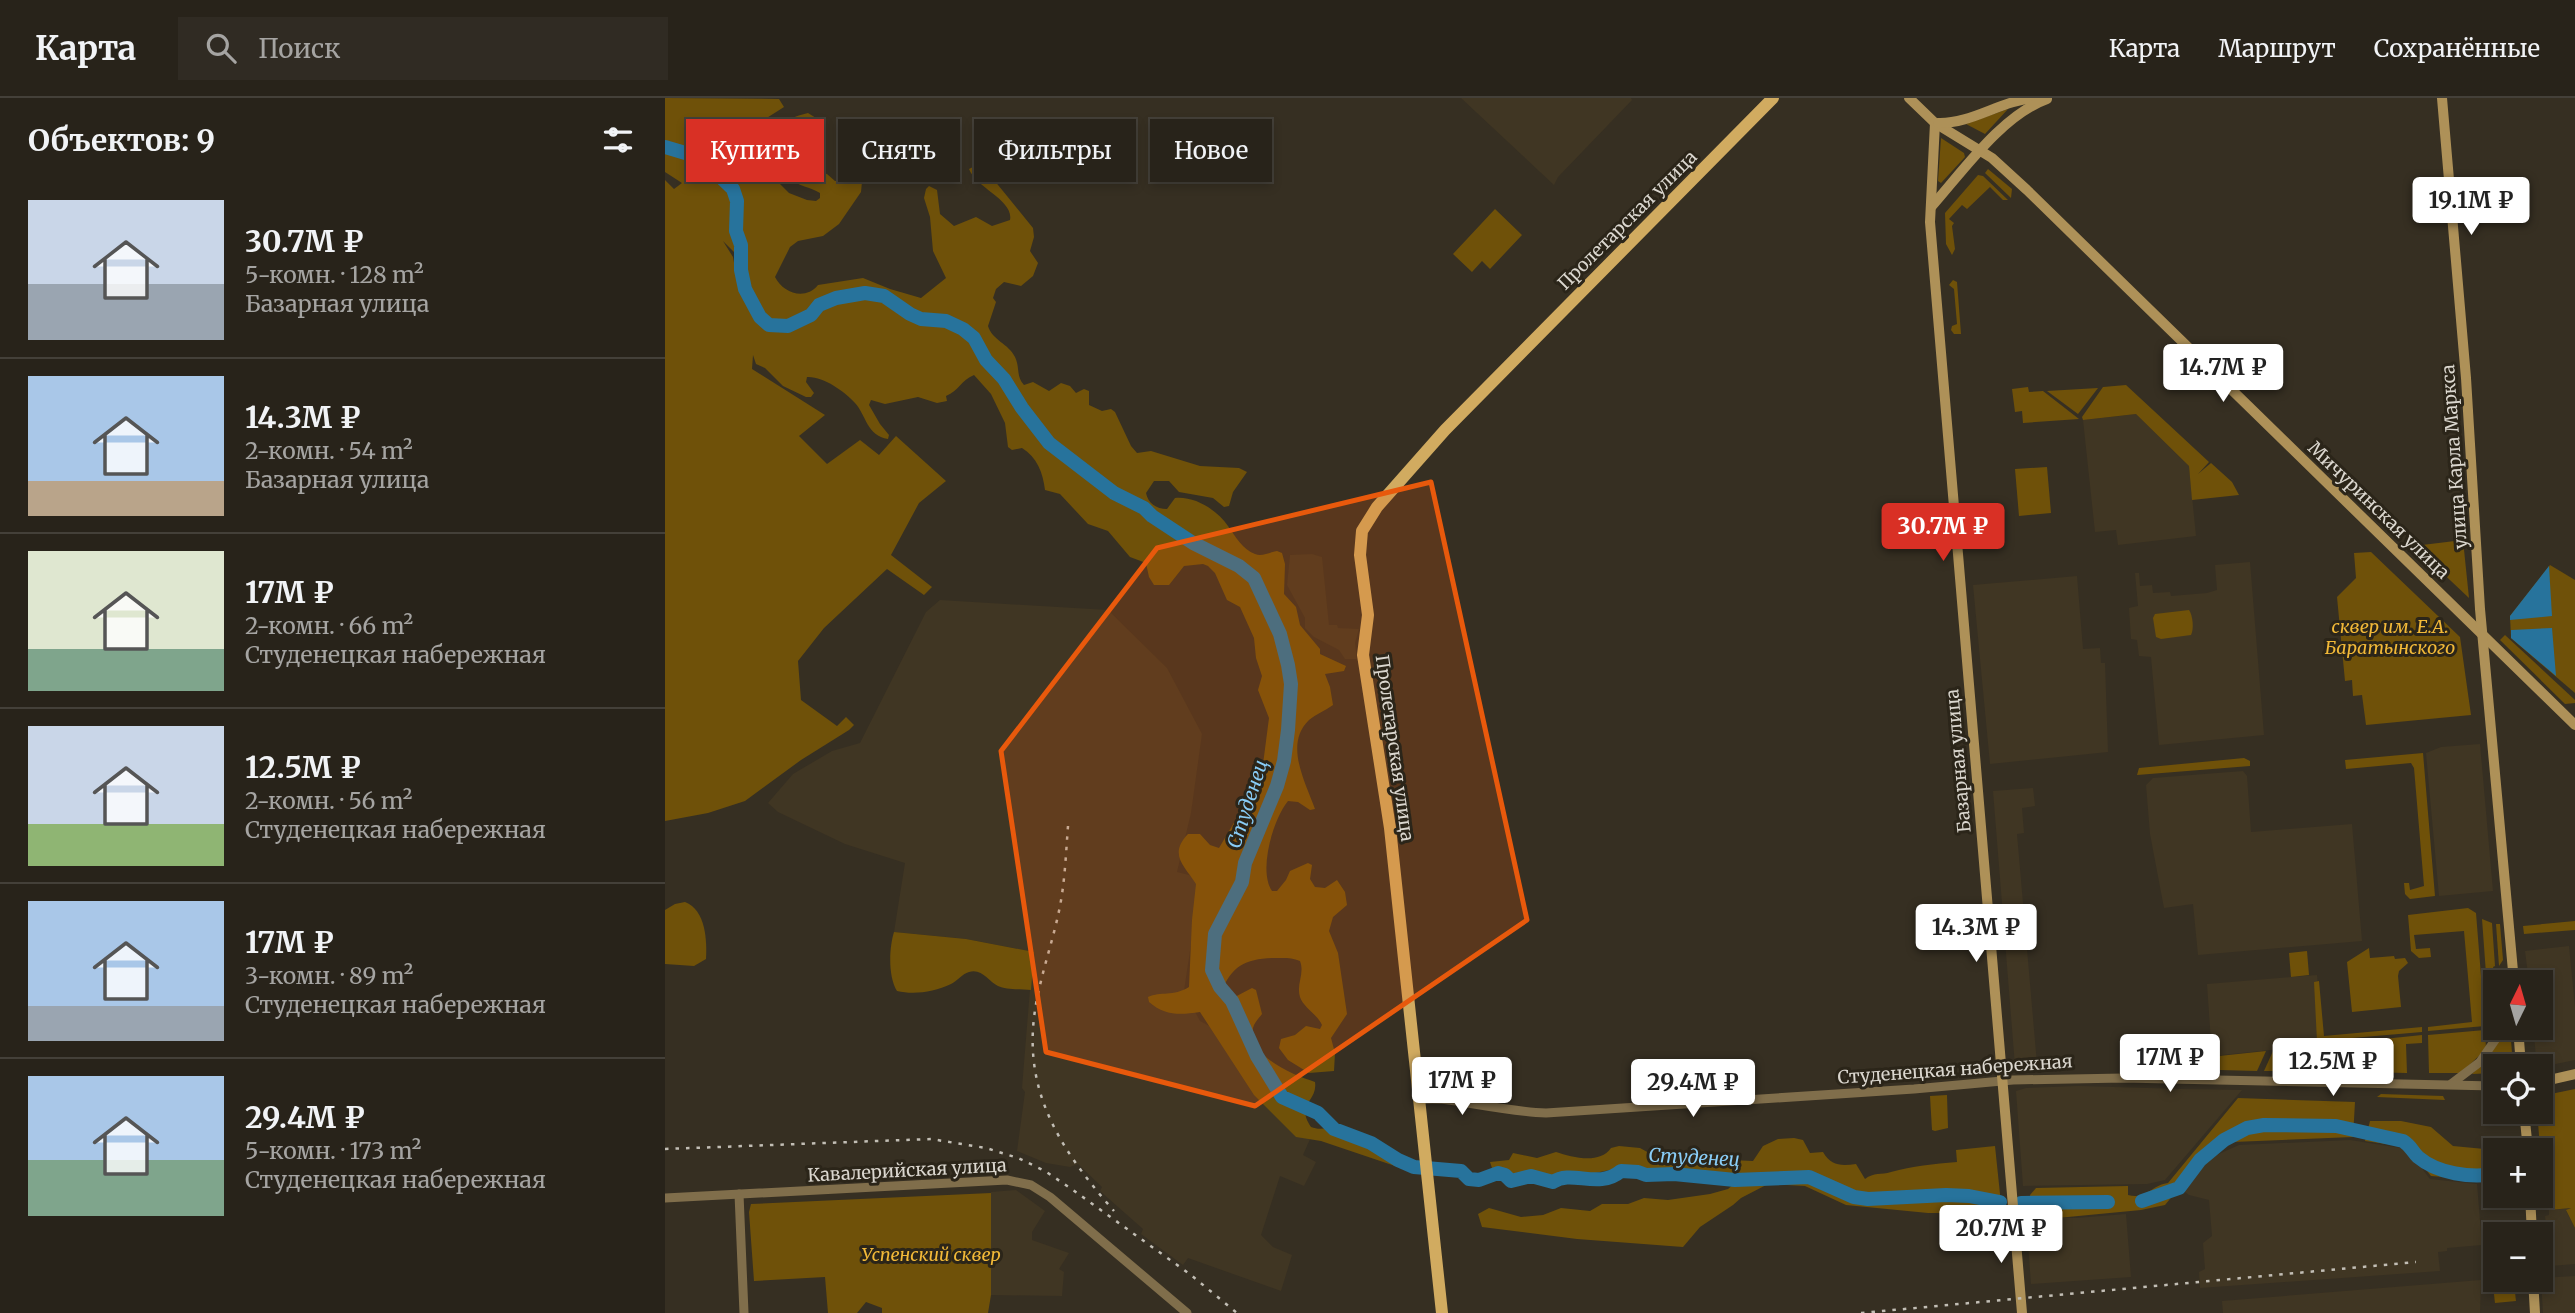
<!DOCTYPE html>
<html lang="ru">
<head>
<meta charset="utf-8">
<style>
  :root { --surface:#28231a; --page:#302b23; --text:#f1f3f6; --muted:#a5a4a2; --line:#444039; --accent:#d93025 }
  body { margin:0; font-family:Merriweather,serif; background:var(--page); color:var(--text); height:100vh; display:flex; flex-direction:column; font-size:26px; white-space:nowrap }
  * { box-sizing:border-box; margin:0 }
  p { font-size:23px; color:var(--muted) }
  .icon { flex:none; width:38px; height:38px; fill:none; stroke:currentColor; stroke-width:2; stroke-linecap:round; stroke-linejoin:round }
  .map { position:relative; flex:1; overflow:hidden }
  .drawer { display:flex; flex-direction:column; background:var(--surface); width:665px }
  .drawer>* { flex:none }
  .guide { position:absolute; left:21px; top:21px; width:665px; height:63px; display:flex; gap:14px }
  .needle { width:46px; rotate:5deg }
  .controls { position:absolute; left:1818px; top:872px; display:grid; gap:14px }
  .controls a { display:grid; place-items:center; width:70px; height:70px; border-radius:0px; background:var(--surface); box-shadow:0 4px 10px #0003,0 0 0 2px var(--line); font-size:35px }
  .price { position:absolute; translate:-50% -60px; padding:0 16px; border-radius:7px; background:#fff; color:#222; font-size:23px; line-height:46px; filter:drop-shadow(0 2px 4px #0008) }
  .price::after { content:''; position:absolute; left:50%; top:42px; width:21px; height:16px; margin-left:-10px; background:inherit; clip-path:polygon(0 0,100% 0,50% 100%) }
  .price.selected { background:var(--accent); color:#fff }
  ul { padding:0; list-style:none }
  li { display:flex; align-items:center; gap:21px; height:175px; padding:0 28px }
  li+li { border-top:2px solid var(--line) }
  li span { display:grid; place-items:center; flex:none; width:196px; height:140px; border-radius:0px; color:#555 }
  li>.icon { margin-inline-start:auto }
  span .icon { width:84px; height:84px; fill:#fffc; stroke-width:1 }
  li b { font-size:30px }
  h2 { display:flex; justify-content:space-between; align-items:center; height:84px; padding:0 28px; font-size:30px }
  .pill { padding:0 24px; border-radius:0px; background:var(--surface); box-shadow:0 4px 10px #0003,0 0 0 2px var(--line); font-size:24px; line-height:63px }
  .pill.selected { background:var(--accent); color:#fff }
  header { display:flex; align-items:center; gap:42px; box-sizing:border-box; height:98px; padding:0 35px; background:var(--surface); border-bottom:2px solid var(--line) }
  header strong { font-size:33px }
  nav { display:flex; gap:38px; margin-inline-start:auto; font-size:24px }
  .search { width:490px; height:63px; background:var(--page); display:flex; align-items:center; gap:18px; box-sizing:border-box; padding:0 24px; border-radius:0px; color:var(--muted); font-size:26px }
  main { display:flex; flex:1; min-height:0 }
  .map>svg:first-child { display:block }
  .built { fill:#403623 }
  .green { fill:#6f5109; fill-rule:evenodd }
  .water { fill:#27739c }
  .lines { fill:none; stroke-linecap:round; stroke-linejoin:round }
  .river { stroke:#27739c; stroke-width:14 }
  .tertiary { stroke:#806e4b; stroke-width:9 }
  .secondary { stroke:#ae9158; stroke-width:10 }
  .primary { stroke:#d1ab60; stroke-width:12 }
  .rail { stroke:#c2beb5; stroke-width:2.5; stroke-dasharray:3.5 7; stroke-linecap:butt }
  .marked { fill:#e8590c; fill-opacity:0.2; stroke:#e8590c; stroke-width:5; stroke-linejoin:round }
  .labels { text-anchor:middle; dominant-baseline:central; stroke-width:6; stroke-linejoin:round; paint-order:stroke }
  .street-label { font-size:18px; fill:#dbd7cf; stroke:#2b2519 }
  .park-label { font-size:18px; font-style:italic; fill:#f2b938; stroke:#2b2519 }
  .water-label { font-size:19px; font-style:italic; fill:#89cdf7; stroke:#2b2519 }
</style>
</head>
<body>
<header>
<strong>Карта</strong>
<div class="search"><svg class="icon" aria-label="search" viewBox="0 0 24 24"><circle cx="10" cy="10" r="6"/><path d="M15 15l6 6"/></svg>Поиск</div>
<nav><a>Карта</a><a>Маршрут</a><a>Сохранённые</a></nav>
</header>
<main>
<section class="drawer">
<h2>Объектов: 9<svg class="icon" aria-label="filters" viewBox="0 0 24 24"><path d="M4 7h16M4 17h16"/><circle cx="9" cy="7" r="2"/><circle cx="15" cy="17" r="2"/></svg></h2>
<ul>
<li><span style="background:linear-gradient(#c9d6e8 60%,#9aa5b1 0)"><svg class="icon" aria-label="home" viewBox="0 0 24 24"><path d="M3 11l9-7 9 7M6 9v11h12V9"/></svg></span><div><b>30.7M ₽</b><p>5-комн. · 128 m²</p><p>Базарная улица</p></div></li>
<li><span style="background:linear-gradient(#a9c7e8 75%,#b9a48a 0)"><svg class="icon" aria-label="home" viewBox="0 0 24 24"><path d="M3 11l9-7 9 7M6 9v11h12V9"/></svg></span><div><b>14.3M ₽</b><p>2-комн. · 54 m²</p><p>Базарная улица</p></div></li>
<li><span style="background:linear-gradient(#dfe7d0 70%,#7fa58c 0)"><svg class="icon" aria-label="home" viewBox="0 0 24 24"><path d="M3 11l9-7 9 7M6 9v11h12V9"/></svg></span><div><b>17M ₽</b><p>2-комн. · 66 m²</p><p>Студенецкая набережная</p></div></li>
<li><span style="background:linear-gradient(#c9d6e8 70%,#8fb573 0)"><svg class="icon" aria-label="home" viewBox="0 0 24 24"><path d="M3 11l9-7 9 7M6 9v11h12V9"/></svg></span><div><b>12.5M ₽</b><p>2-комн. · 56 m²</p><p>Студенецкая набережная</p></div></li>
<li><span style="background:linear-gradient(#a9c7e8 75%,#9aa5b1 0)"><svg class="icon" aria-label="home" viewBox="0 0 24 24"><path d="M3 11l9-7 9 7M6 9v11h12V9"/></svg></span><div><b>17M ₽</b><p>3-комн. · 89 m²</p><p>Студенецкая набережная</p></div></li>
<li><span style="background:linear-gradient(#a9c7e8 60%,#7fa58c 0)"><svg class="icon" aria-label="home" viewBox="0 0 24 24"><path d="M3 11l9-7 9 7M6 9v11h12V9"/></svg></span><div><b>29.4M ₽</b><p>5-комн. · 173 m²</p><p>Студенецкая набережная</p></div></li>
</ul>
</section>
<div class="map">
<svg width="1910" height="1215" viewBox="0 0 1910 1215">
  <rect width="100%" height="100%" fill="#362f22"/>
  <g class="built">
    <path d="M796,0H966L967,2L893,79L889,87Z"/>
    <path d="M1471,316L1524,368L1531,438L1453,447L1451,432L1430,434L1418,322Z"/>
    <path d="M647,456L657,459L664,527H672L673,530L694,531L690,545L692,561H680L674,552L649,539L640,530V520L622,487L625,457Z"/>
    <path d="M1585,464L1599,637L1494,647L1486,559L1474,558L1472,542L1466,541L1464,510L1473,508L1470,475H1474L1475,488L1487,487L1488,495L1505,494L1506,498L1542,495L1552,492L1550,467Z"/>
    <path d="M1412,478L1418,551L1435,550L1436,565H1440L1443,654L1325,666L1308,487Z"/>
    <path d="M275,502L443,512L502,570L537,636L526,715L512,774L536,780L519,893L535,923L554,933L649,1032L638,1057L651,1064L639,1088L615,1078L596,1137L608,1149L627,1157L616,1193L523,1160L518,1167L476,1136L478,1131L435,1093L437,1089L413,1066L405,1069L381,1065L352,1053L360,994L357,990L368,854L301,841L229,834L240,765L180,746L113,714L103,705L128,676L167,653L195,645L261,514Z"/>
    <path d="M1815,646L1828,793L1774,798L1761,655L1776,649Z"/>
    <path d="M1578,673L1582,678L1586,734L1687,726L1697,843L1533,857L1528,806L1499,810L1485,736L1481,687L1488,680Z"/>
    <path d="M1368,690L1370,708L1357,710L1359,735L1352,736L1372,966L1350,968L1328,693Z"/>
    <path d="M1904,848L1910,909V962L1876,969L1872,968L1868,929H1876V884H1864L1860,853Z"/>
    <path d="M1652,877L1657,938L1644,948L1547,958L1542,886Z"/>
    <path d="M1414,988L1517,991L1577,992L1500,1082L1482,1086L1358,1088L1351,993L1361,990Z"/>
    <path d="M1685,1042L1742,1051L1765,1081L1812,1086L1817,1147L1782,1150V1153L1773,1154L1775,1173L1535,1190L1534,1174L1540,1171L1538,1145L1547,1138L1544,1102L1524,1097L1516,1091L1536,1064L1574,1047Z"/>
    <path d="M351,1092L380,1113L367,1134V1142L404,1155L394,1171L399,1174L397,1198L326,1197V1094Z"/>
    <path d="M1906,1110L1901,1113L1910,1130V1166L1885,1168L1880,1118L1884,1117V1112Z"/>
    <path d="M1461,1116L1466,1179L1366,1186L1361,1119L1411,1120Z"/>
    <path d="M1910,1178V1215H1878L1876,1180Z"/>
    <path d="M1816,1182L1815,1215H1558L1557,1203Z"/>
  </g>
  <g class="green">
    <path d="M0,0L114,1L119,9L64,44L61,47V52L107,78L124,95L142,102L151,103L155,100V95C145,89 134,88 124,81C82,53 101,25 143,15L151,20L156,28C154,43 137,51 137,66L144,72L162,76L170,83C180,82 189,77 197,84L196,94L174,126L158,138L133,143L125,149L110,179C118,195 140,203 153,187L198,180L225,191L256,200L281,180L268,153L265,119L259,100L261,91L264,88L272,92L275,116L289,128L311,119L327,128L345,122C349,102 311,90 304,71L308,69L329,82L368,130L369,139L365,153L373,165L368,178L356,188L339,184L331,191L328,200L331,204L323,228C327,242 344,246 350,259C355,269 351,279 359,287L368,284L384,293L396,285L405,288L411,295L419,291L424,293V307L437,313L446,311L450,314L466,348L472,355L486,353L535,368L574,370L582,374L568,394L564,408L559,409L548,400L514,394L504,383H489L481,395C483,405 491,411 502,411L510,400C530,398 552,412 563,428C570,438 578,452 590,456C597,459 605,454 612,453L617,455L620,466L619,496L631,509L635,527L655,551V556L681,568L679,573L660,576L665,589L668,607C660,613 651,616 644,622C619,646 640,683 650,711L645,712L633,704L623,703C608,721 593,773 607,793H612L621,782L625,773L643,765L647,767L645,781L650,789L660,790L672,782L680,794L682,807L668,819L664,833L673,855L682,916L666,940L670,955L669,973L644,975L623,962L614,950L616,941L630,937L641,928L655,931L657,927C652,916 638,909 635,899C631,886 640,876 635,863C626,859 618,860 608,860C580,861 567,868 556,894L558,898L566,901L587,890L591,892L597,916C594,920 589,925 588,930C584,960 629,977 650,984C653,1003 630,1006 646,1029C658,1034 668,1026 680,1031L730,1063V1068L656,1043L631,1039L589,997L535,914C515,917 500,918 484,904L483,899C496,893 508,899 524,889L527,822L531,786C520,768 503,757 523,736H535L545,747L554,750L590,689L597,674L604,620L593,592L597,578L591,560L589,540L575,509L562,502L550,475L543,468L538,466L519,468L504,487H489L484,479L481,465L465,459L443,433L423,426L395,396L380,392C378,375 372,359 357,350L347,352L343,349L340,325L326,296L309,277C296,282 294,293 281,298L282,303L272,305L253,299L220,306L206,302L204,307L215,326L224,337L223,341C202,338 201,317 190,305C179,293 158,278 142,279L141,284L149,295L146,299H141L118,288L100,270L91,266L88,257L87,271L160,317L134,338L162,366L195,342L214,357L231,338L281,383L254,405L226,457L267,489L259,497L222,471L159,530L133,563L136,602L172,628L181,619L189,627L184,632L136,662L80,703L43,715L0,723V82L9,91L17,85L0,74ZM58,143L71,156L82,207L72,182L68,159Z"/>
    <path d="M1343,11L1320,36L1301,26Z"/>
    <path d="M1276,40L1299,55L1300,59L1276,85L1273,83Z"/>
    <path d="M1323,71L1347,91L1346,100L1320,75Z"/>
    <path d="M1313,77L1318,78L1343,102H1338L1325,89L1302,111L1297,107L1284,121L1289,125L1287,128L1290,151L1287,157L1281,146L1280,115Z"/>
    <path d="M830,111L857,137L825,171L817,163L807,174L788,156Z"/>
    <path d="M1288,182L1292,184L1296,236H1289L1286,232L1287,228L1292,226L1289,191L1284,187Z"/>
    <path d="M1461,287L1544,364L1533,376L1546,365L1567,384L1574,397L1527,402L1524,368L1471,316L1418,322L1417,319L1438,289Z"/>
    <path d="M1363,289L1364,294L1378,293L1414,321L1358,325L1357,313L1350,314L1347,291Z"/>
    <path d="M1433,290L1413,316L1382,293Z"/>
    <path d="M1382,369L1386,415L1354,418L1350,371Z"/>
    <path d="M1798,442L1804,500L1749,448Z"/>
    <path d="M1706,454L1795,539L1806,617L1701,627L1697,597L1688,598L1687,582L1680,583L1672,499L1691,480L1689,455Z"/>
    <path d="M1885,467L1910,482V595L1846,540L1845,518Z"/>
    <path d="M1524,512C1528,518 1529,531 1526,537L1496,541L1491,539L1488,520L1490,516Z"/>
    <path d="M1840,537L1910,602V605L1900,606L1835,542Z"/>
    <path d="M1758,655L1770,798L1745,801L1740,796L1739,785H1744L1745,792L1759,788L1749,670L1746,665L1681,671L1680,662Z"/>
    <path d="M1579,660L1585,663V668L1472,677L1474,670Z"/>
    <path d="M20,804C41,812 42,843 41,861L29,868L0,866V812L10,806Z"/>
    <path d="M1803,810L1811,815L1820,928L1763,933V929L1807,924L1799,833L1749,837L1751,851L1765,850L1766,859L1754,860L1746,853L1743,817Z"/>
    <path d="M1817,821L1827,825L1830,868L1828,869L1832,884L1830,929H1835L1826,944Z"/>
    <path d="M1910,823V832L1859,836L1858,828Z"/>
    <path d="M1831,826H1835L1838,862L1834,868Z"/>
    <path d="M229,834L301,841L369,854L366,892C356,891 341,892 333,888C324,884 317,870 304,874C297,876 292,883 286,886C269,894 249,897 232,893C223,879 224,850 229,834Z"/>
    <path d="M1704,850L1705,860L1729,858L1730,861L1740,860L1743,865L1734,873L1733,878L1736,909L1687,914L1682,864Z"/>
    <path d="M1642,853L1644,877L1626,879L1624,855Z"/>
    <path d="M1654,883L1659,938L1757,929V934L1652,943L1649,884Z"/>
    <path d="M1843,929H1845L1848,968H1830V975L1807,976L1823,960Z"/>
    <path d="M1820,932L1821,951L1796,975H1764L1763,937Z"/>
    <path d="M1757,937V945L1741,946L1742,975L1654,973L1650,970L1651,948Z"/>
    <path d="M1644,949L1645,973H1599L1608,953Z"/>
    <path d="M1601,953L1592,973L1555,972L1554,958Z"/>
    <path d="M1548,959V972L1482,971L1461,967Z"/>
    <path d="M1910,991V1130L1901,1112L1906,1110L1884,1112L1882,1074L1877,1073L1872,1013H1876V998Z"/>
    <path d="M1716,996L1778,998L1780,1002L1712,999Z"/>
    <path d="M1282,997L1283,1030L1270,1033L1267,1032L1265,998Z"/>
    <path d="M1573,1000L1690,1004L1688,1039L1568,1044L1535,1064L1500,1107L1476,1112L1382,1121V1113L1359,1116V1111L1366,1109L1365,1097L1371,1090L1463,1088V1097C1481,1102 1487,1087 1503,1085Z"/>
    <path d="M1705,1023H1736L1766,1029L1788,1048L1830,1052V1083L1766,1078L1743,1049L1700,1043Z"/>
    <path d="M1129,1040L1138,1042L1145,1055L1158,1054C1166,1068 1176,1068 1191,1066L1200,1081C1209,1074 1216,1077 1226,1074C1247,1068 1269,1066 1292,1064L1291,1052L1330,1048L1337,1115H1263L1181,1107L1140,1088L1103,1086L1076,1100L1068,1107L1035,1129L1018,1149L912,1141L817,1129L813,1116L824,1110L856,1119L878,1117L896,1110L925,1113L937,1106H963L979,1100L1003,1102L1045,1096L1063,1091L1070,1085L1068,1079L1062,1077L990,1073L959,1069L930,1075L890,1078L864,1073L844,1076L828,1073L825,1064L844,1062L848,1055L872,1060L891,1054C907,1059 934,1067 946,1050L954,1048L975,1050L995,1061L1024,1058L1043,1061L1088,1063L1098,1048L1113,1041Z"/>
    <path d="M326,1095V1197L323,1215H217V1210L201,1204L192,1215H163L160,1179L89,1183L84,1114L86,1106Z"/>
    <path d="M1849,1186L1851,1203L1830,1205L1828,1188Z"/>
  </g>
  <g class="water">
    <path d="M1884,468L1887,518L1845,522V518Z"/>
    <path d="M1887,530L1891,578L1846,540V532Z"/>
  </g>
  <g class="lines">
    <g class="river">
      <path d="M0,49L27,57L42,66L68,91L72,103L71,133L76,147V172L80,191L95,219L104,227L123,228L146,217L154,207L171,200L200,195L219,198L245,216L256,221L281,223L298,231L309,240L321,262L339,281L357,310L384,345L449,395L479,410L487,418L528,445L574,468L589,480L615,536L623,567L626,586L623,632L619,663L612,688L580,765L577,784L550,836L547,872L555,889L567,903L592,958L617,999L653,1015L669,1031L706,1045L733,1062L749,1069L796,1073L804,1081L814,1082L833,1075L840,1077L846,1083L866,1078L888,1084C907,1071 933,1092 956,1073L973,1074L981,1077L1009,1076L1070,1082L1144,1079L1189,1099L1203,1101L1281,1097L1304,1098L1335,1104"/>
      <path d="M1477,1103L1514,1090L1535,1062L1559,1042L1582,1030L1599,1027L1671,1028L1738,1043C1746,1048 1747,1053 1753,1059C1773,1076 1806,1080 1830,1076"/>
      <path d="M1356,1105L1443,1104"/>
    </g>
    <g class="tertiary">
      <path d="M1786,986L1815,964L1839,929"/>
      <path d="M753,1002C772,999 790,1003 809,1006C833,1010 857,1014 881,1015L1249,991L1348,982L1458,980L1830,988"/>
      <path d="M74,1096L79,1215"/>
      <path d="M0,1100L342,1082L366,1087L385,1099L522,1215"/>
    </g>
    <g class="secondary">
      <path d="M1244,0L1270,25L1327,60L1362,92L1910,627"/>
      <path d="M1777,0L1801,280L1815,511L1849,884"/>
      <path d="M1270,25L1265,124L1357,1215"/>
      <path d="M1273,25C1308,26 1337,1 1372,0"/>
      <path d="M1267,108C1298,73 1337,17 1382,1"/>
      <path d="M1853,929L1856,968"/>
      <path d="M1876,984L1910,976"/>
      <path d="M1859,1013L1863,1052"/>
      <path d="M1865,1097L1867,1136"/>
      <path d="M1868,1181L1870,1215"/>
    </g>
    <path class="primary" d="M777,1215L725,730L698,557L703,517L695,457L697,433L712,409L780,332L1108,0"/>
    <g class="rail">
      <path d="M403,728C401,754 400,782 395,808C389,839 378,870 372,901C354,989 394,1050 449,1113"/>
      <path d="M0,1051L266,1041L321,1050L353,1060L380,1073L408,1092L526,1177L572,1215"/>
      <path d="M1196,1215L1751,1164"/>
    </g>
  </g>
  <path class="marked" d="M766,384L862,822L590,1008L381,954L336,653L492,450Z"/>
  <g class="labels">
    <g class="street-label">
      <text transform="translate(962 122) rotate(-45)">Пролетарская улица</text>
      <text transform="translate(1789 359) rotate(-94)">улица Карла Маркса</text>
      <text transform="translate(1714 412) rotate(44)">Мичуринская улица</text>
      <text transform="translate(730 650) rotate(82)">Пролетарская улица</text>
      <text transform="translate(1293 663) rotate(-95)">Базарная улица</text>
      <text transform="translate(1290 971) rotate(-4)">Студенецкая набережная</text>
      <text transform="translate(242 1072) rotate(-3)">Кавалерийская улица</text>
    </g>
    <g class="park-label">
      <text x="1725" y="528">сквер им. Е.А.<tspan x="1725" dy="21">Баратынского</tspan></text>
      <text x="266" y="1156">Успенский сквер</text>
    </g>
    <g class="water-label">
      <text transform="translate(582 706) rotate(-72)">Студенец</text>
      <text transform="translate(1029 1059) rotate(3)">Студенец</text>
    </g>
  </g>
</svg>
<div class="controls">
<a><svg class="needle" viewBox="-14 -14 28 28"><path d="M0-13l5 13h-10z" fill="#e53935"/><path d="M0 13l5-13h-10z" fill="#a5a4a2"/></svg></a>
<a><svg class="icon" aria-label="locate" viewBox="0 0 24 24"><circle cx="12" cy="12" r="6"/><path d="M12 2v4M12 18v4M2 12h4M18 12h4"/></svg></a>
<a>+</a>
<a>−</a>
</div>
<b class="price" style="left:1806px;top:139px">19.1M ₽</b>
<b class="price" style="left:1558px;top:306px">14.7M ₽</b>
<b class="price selected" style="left:1278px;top:465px">30.7M ₽</b>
<b class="price" style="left:1311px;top:866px">14.3M ₽</b>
<b class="price" style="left:1505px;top:996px">17M ₽</b>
<b class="price" style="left:1668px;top:1000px">12.5M ₽</b>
<b class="price" style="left:797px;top:1019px">17M ₽</b>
<b class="price" style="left:1028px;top:1021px">29.4M ₽</b>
<b class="price" style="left:1336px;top:1167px">20.7M ₽</b>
<div class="guide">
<a class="pill selected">Купить</a>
<a class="pill">Снять</a>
<a class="pill">Фильтры</a>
<a class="pill">Новое</a>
</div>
</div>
</main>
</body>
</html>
